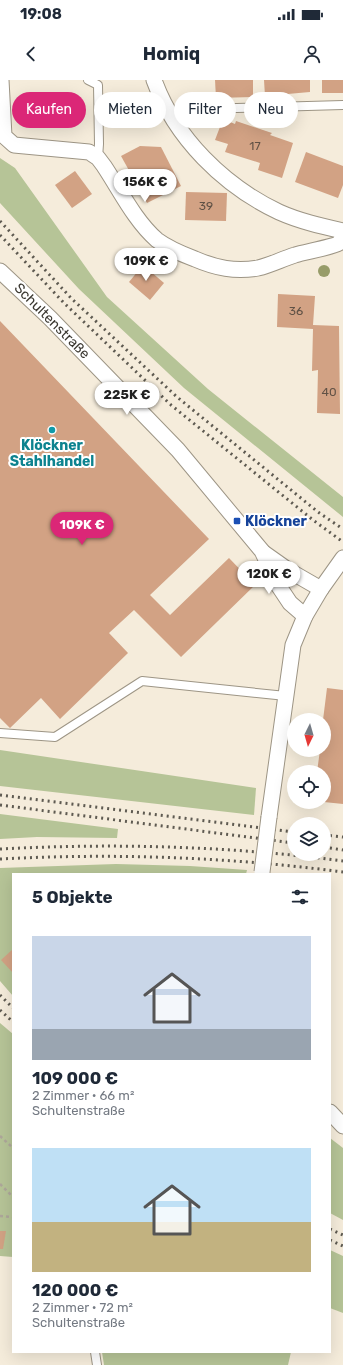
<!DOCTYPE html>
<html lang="de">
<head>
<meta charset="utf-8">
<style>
  :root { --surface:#fff; --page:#f6f6f7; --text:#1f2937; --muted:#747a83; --accent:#db2777 }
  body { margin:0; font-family:Rubik,sans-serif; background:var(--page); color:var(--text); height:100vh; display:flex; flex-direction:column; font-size:15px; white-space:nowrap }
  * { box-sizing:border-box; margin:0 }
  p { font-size:13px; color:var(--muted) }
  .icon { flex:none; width:22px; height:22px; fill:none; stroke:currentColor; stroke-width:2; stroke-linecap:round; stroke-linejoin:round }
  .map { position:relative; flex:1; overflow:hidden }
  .details { position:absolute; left:12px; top:793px; width:319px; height:480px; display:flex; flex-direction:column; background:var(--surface); border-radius:0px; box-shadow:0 4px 16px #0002 }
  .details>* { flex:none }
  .banner { position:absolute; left:12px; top:12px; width:319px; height:36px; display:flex; gap:8px }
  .needle { width:26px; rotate:185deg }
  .tools { position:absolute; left:287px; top:633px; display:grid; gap:8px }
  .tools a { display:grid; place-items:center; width:44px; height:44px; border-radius:50%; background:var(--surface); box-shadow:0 4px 16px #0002; font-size:20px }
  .price { position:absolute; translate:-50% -34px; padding:0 9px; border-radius:14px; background:#fff; color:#222; font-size:13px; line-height:26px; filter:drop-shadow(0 1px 2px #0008) }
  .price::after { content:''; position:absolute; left:50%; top:24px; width:12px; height:9px; margin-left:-6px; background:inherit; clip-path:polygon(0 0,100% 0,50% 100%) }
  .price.on { background:var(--accent); color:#fff }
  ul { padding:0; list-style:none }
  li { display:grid; align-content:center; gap:8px; height:212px; padding:0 20px }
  li span { display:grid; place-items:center; height:124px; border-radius:0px; color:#555 }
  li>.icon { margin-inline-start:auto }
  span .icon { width:72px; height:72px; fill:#fffc; stroke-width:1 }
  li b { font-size:17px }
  h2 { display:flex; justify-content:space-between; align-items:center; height:48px; padding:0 20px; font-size:17px }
  .chip { padding:0 14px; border-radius:18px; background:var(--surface); box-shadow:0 4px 16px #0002; font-size:14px; line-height:36px }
  .chip.on { background:var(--accent); color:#fff }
  .status { display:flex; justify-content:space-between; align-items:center; height:28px; padding:0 20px; background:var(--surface); direction:ltr }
  .status svg { height:11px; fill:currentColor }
  header { display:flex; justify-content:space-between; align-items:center; height:52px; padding:0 20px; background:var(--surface); font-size:18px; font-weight:700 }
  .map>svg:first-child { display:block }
  .green { fill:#b6c497 }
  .building { fill:#d2a284 }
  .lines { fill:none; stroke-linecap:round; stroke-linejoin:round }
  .service-casing { stroke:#9d9585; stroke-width:10 }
  .minor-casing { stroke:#9d9585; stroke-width:17 }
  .path { stroke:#aea79a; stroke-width:2.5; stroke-dasharray:3 3; stroke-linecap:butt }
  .service { stroke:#fff; stroke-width:8 }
  .minor { stroke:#fff; stroke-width:15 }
  .rail { stroke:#5e5a51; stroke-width:3; stroke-dasharray:2 4; stroke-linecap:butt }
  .minor-bridge-casing { stroke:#9d9585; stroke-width:17; stroke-linecap:butt }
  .minor-bridge { stroke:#fff; stroke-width:15 }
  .tree { fill:#979c69 }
  .culture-dot { fill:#0f9aa8; stroke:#fff; stroke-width:1.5 }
  .transit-dot { fill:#1a4fb4; stroke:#fff; stroke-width:1.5 }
  .labels { text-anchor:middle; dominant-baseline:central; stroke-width:4; stroke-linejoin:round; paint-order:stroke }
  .number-label { font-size:12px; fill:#615246 }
  .street-label { font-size:14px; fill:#3b3831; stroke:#fff }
  .culture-label { font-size:14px; font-weight:bold; fill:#0d838f; stroke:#fff }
  .transit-label { font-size:14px; font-weight:bold; fill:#164399; stroke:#fff; text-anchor:start }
</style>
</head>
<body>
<div class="status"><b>19:08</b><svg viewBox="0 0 49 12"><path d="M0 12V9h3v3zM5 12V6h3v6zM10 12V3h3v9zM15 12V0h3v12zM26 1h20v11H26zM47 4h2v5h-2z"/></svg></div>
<header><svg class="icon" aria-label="back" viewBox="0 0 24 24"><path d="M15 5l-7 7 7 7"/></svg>Homiq<svg class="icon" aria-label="person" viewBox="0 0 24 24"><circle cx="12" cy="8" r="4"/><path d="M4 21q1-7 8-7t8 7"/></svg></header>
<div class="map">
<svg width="343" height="1285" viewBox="0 0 343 1285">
  <rect width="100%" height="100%" fill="#f5ecdb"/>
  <g class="green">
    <path d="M0,78L15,88L107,217L208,309L343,417V437L184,308L79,209L0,123Z"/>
    <path d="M0,670L256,708L254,735L0,706Z"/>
    <path d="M0,734L118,749L117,758L37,757L0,759Z"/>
    <path d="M116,784L190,786L247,790L246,794H13V916L0,901V788Z"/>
    <path d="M0,943L13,954V1177L0,1176Z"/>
    <path d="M330,1058L343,1068V1140L330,1133Z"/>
    <path d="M330,1170L343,1176V1233L330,1228Z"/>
    <path d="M102,1272H291L288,1285H104Z"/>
  </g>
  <g class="building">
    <path d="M215,0H253V17L216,18Z"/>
    <path d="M264,0H310V12L265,16Z"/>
    <rect x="322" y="0" width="21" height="13"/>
    <path d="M223,39L235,44L236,41L272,53L270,55L293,63L282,98L258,90L260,83L225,72L228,64L215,60Z"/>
    <path d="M140,66L161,67L181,106L147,123L121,76Z"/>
    <path d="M306,72L343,86V105L338,118L295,102Z"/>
    <path d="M75,91L92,114L72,128L55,105Z"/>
    <path d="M186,112L227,113L226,141L185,140Z"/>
    <path d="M143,185L164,203L150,220L129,202Z"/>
    <path d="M278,214L315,216L313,245L339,246L340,334L317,333L318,290L312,291L313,249L277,247Z"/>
    <path d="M0,241L209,459L150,515L170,535L229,478L255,505L181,577L134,530L109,553L128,573L60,639L41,618L10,648L0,638Z"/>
    <path d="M327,608L343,610V724L324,722V692H317L320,670H324L323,640Z"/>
    <path d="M13,869V893L1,880Z"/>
    <path d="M0,1151H6L3,1169H0Z"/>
  </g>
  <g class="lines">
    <g class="service-casing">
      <g id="service">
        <path d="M88,0L98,5L99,64L98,78"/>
        <path d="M173,39L198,29L343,25"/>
        <path d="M0,653L55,657L142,601L286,616"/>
        <path d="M95,1272L97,1285"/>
      </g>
    </g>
    <g class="minor-casing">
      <g id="minor">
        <path d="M1,0L4,56L14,65L89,72L98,78L104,86C120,110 135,141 157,160C169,169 182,174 195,179C216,188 235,192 258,188C271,185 282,179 295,175C304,172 334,167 339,163C341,161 342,157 343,154"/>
        <path d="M154,0C175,58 224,106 279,132C299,141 321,146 343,151"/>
        <path d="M0,191L50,238L178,370L262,471L278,505L290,523L305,536"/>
        <path d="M264,473L288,490L321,509"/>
        <path d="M269,737L293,565L305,536L321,509L343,478"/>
        <path d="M330,1032L343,1046"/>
      </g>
    </g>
    <g class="path">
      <path d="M0,1056L13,1068"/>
      <path d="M0,1104L13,1117"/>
      <path d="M0,1136L13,1137"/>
    </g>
    <use href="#service" class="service"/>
    <use href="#minor" class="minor"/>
    <g class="rail">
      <path d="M0,141L71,218L177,317L318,432L343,449"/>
      <path d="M0,155L64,223L171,325L313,440L343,462"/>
      <path d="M0,715L294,752"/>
      <path d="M0,725L294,763"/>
      <path d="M324,755L343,757"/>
      <path d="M324,767L343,770"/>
      <path d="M0,769C114,763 230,766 343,781"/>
      <path d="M0,779C114,773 229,777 343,792"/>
      <path d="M0,915L13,928"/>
      <path d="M0,930L13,942"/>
      <path d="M330,1149L343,1155"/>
      <path d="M330,1160L343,1166"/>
    </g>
    <g class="minor-bridge-casing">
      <path id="minor-bridge" d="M262,792L269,737"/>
    </g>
    <use href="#minor-bridge" class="minor-bridge"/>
  </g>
  <circle class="tree" cx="324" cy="191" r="6"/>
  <circle class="culture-dot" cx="52" cy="350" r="4"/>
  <rect class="transit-dot" x="233" y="437" width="8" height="8" rx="2"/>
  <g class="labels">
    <g class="number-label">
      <text x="255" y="66">17</text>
      <text x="206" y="126">39</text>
      <text x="296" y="231">36</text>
      <text x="329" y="312">40</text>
    </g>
    <g class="street-label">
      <text transform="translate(52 241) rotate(45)">Schultenstraße</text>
    </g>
    <g class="culture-label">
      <text x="52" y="365">Klöckner<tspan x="52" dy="16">Stahlhandel</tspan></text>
    </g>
    <g class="transit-label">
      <text x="245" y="441">Klöckner</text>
    </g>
  </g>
</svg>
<div class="tools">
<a><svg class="needle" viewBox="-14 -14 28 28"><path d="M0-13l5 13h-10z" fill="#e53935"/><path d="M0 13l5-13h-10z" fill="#747a83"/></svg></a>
<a><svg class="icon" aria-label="locate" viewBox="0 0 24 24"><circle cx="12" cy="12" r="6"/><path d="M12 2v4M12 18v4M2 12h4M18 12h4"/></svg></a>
<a><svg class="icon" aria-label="layers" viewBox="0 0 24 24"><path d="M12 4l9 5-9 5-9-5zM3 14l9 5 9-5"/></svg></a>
</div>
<b class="price" style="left:145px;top:123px">156K €</b>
<b class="price" style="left:146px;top:202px">109K €</b>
<b class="price" style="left:127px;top:336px">225K €</b>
<b class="price on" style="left:82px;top:466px">109K €</b>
<b class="price" style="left:269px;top:515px">120K €</b>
<div class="banner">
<a class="chip on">Kaufen</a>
<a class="chip">Mieten</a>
<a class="chip">Filter</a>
<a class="chip">Neu</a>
</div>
<section class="details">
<h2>5 Objekte<svg class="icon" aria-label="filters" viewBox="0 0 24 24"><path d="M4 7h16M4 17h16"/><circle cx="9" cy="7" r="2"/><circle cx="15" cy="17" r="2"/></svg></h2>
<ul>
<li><span style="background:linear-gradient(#c9d6e8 75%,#9aa5b1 0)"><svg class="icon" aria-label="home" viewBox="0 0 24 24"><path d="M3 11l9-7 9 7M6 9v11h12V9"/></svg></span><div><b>109 000 €</b><p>2 Zimmer · 66 m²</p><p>Schultenstraße</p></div></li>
<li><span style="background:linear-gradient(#bfe0f5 60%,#c2b280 0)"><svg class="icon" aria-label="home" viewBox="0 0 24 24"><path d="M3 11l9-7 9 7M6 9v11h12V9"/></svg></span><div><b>120 000 €</b><p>2 Zimmer · 72 m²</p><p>Schultenstraße</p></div></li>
</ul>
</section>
</div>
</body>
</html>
